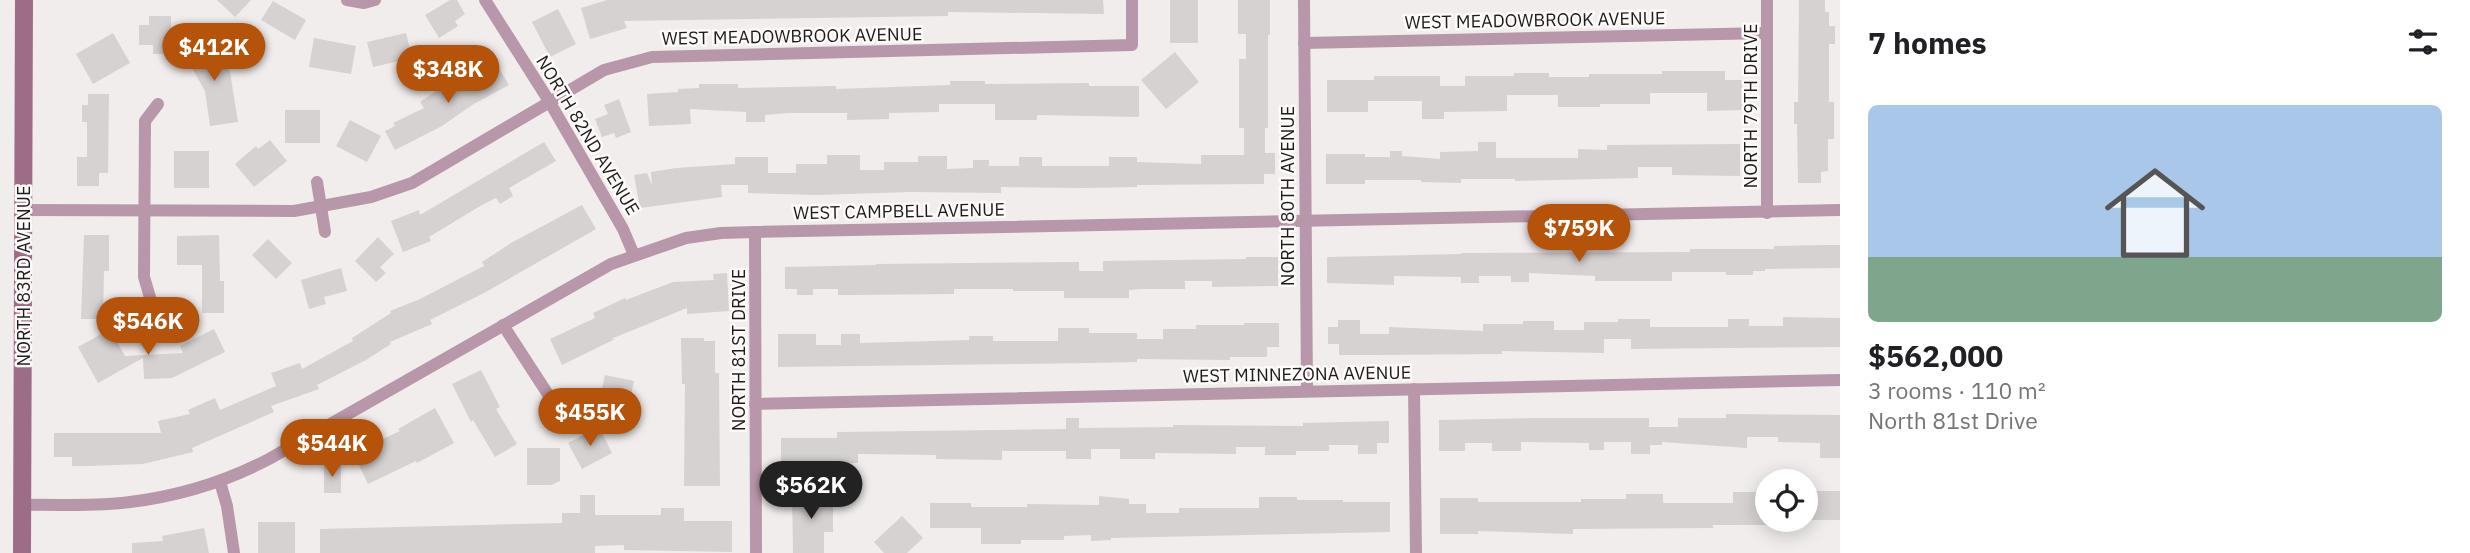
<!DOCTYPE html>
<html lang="en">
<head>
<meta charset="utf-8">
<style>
  :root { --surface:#fff; --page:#f2f2f2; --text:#202124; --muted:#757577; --line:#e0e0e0; --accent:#b45309 }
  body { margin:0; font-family:"IBM Plex Sans",sans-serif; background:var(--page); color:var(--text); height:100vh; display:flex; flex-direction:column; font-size:26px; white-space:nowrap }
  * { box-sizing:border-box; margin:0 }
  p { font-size:23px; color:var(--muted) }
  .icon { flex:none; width:38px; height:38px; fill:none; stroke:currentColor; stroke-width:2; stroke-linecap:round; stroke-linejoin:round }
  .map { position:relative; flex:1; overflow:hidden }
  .details { display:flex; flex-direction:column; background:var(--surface); width:630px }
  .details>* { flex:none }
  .controls { position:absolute; left:1755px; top:469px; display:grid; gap:14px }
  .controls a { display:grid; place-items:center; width:63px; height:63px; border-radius:50%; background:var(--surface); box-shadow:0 4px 18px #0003; font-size:35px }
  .price { position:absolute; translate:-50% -60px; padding:0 16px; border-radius:24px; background:var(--accent); color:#fff; font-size:23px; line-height:46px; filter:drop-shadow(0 2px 4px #0008) }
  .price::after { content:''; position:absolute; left:50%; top:42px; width:21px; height:16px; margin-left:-10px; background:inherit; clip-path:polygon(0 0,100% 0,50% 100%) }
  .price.active { background:#222; color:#fff }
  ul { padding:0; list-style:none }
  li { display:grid; align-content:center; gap:14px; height:371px; padding:0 28px }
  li+li { border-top:2px solid var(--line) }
  li span { display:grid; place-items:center; height:217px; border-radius:10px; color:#555 }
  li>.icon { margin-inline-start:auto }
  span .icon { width:126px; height:126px; fill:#fffc; stroke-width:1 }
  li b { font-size:30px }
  h2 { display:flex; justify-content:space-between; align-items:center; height:84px; padding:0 28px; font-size:30px }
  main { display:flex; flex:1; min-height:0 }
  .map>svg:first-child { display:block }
  .building { fill:#d6d2d1 }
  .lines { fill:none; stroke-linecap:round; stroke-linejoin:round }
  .minor { stroke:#b997aa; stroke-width:12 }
  .secondary { stroke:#9d6d88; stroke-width:18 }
  .labels { text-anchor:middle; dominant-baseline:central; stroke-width:5; stroke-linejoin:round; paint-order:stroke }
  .street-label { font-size:18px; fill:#1d1c1c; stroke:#fffafa }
</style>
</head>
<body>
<main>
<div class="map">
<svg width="1840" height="553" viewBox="0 0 1840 553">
  <rect width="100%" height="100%" fill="#f1eded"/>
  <g class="building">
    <path d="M217,0H251L235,17Z"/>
    <path d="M450,0H457L465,14L455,21L458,26L439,38L425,15Z"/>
    <path d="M607,0H1103L1104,14L948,12V16L624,21L627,28L590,39L581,8Z"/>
    <rect x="1170" y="0" width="28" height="43"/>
    <path d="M1238,0H1270V35H1268V128H1265V153H1275V174H1264V184L1137,185V187L1083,188L1001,187V193L910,192L817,195L748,193V185H721L722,197L640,208L634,175L647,173L652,185L651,172L676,168L735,164V157H768V173H796V164H827V155H860V170H884V162H918V156H947V169L973,168V160H989V166H1019V157H1042V166H1109V157H1137V162L1201,164V155H1244V128H1239V59H1246V34H1238Z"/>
    <path d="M1799,0H1825V12H1829V26H1835V44H1829V102H1834V139H1828V171L1821,172V183H1798L1797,124H1794V102H1798Z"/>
    <path d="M273,1L306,20L295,40L261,20Z"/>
    <path d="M558,9L576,44L550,57L532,22Z"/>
    <path d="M149,16H171V54H153V45H139V25H149Z"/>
    <path d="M113,33L130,63L93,84L76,54Z"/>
    <path d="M406,33L412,58L373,67L367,42Z"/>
    <path d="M314,38L356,46L351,74L309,67Z"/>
    <path d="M212,39L230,72L238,122L210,126L205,91L184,54Z"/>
    <path d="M1175,52L1199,82L1166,109L1141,80Z"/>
    <path d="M485,60L490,69L497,65L509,85L472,105L442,126L395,150L385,131L395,126L393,123L424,108L420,102L442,87L449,96L467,83L462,73Z"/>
    <path d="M1662,71H1725V80H1742L1743,110L1707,111V93H1650V104H1600V107H1558V95H1507V111L1444,112V119H1422V101H1368V112H1327V80H1374V76H1440V86H1465V76H1514V73H1549V77H1589V74H1662Z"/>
    <path d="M950,81H985V84L1089,83V86H1139V117L1037,115V120H995V104H939V112L889,113V119L847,120V113H788L765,115V122H746V112L690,109L691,124L649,126L647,94L678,92V89L699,88V84H738V88L836,86V89L950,85Z"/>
    <path d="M88,94H109L108,173H99V186H77V157H87V122H82V105H88Z"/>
    <path d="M619,99L631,132L616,138L614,133L602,137L595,119L608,114L604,105Z"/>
    <rect x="285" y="110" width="35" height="33"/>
    <path d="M350,120L381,136L367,162L336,146Z"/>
    <path d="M270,140L287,161L254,187L235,164L256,146L258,149Z"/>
    <path d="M544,142L556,161L509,188L513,196L500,204L496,198L482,205L429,237L431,241L403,252L391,221L419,210L420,215Z"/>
    <path d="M1478,142H1496V158H1578V149L1607,150V145L1740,144V176L1672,175V167H1638V178L1515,181V179H1461V183L1421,182V180H1365V184H1326V154H1365V157H1390V151H1402V156L1440,159V152L1478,151Z"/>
    <rect x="174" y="151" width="35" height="37"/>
    <path d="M582,205L596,229L484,293L430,320L432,324L390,342L391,344L366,360L317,385L319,389L271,406L274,412L192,448L193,452L143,464L89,466H72V457H54V433H161L158,421L190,414L188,410L215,398L220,410L276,386L271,373L300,363L302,369L353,341L352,338L391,313L390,311L420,299L484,266L482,262L511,243Z"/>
    <path d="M84,235H109V271H104L103,319H81Z"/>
    <path d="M219,235L220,281H224V313H202V265H177V236Z"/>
    <path d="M378,237L394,254L380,267L386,273L376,282L355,261Z"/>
    <path d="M268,239L292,263L276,279L252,255Z"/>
    <path d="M1825,245H1840V268L1765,269V271H1753V275H1726V272H1672V281H1595V276L1529,273V282H1511V276H1479V283H1461V277L1394,276V285L1327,283V257L1461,254V253L1690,252V249H1774V246Z"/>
    <path d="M1246,257H1278V286L1212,287V281H1185V289H1142L1129,290V298H1064V291H1013V289H954V294L854,295H838V289H813V295H797V289H785V267L876,265V264L1079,262V271H1103V261L1246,259Z"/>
    <path d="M341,268L347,291L324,297L326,304L309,309L301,280Z"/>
    <path d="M727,273L729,311L687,314V308L611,339H615L562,365L550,339L595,318L593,313L625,298L626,300L673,282L714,280L713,274Z"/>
    <path d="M1783,317L1840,318V347L1631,349V339H1604V353L1502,351V354L1377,355H1339V344H1328V327H1338V320H1360V334H1389V327L1483,331V324H1523V321H1554V330H1584V322H1618V319H1650V327H1728V319H1749V326H1783Z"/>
    <path d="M1244,323H1279V347H1267V357H1230V360L1137,359V362L1089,363L778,367V334H816V345H841V334H860V343L969,340V336H993V341H1058V328H1089V333H1137V339H1163V329H1196V325H1244Z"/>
    <path d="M110,329L125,356L183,353L180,346L214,329L225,352L172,378L144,379L143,358L98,383L78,347Z"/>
    <path d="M681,338H704V341H715V373H719L720,486H684L685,384H682Z"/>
    <path d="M481,370L500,407L496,409L517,444L495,457L473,420L471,422L452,384Z"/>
    <path d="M605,375L634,381L625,422L596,416Z"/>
    <path d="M435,408L454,443L417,463L416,461L368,484L353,453L400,431L398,429Z"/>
    <path d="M1726,414L1840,415V458H1820V443L1778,442V437H1747V448L1662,442V445H1650V454H1631V442H1604V450H1589V443L1521,442V451H1492V443H1465V451H1439V420L1536,418H1649V427H1678V418H1726Z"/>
    <path d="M1066,418H1079V428L1173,427V425L1303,426V423L1389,421V443H1377V454H1358V445H1329V451H1296V455H1265V447H1236V454L1155,453V459H1120V449H1091V459H1066V451H1002V460L936,459V455L858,454V463L781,465V438H837V432L1066,429Z"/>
    <path d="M599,427L612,453L582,469L568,443Z"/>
    <path d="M527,448H560V481L551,485H527Z"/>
    <rect x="324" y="464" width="17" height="29"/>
    <rect x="1806" y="491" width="34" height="29"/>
    <path d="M792,492H833V532H824V553H793Z"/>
    <path d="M1733,492H1759V503H1768V525H1713V528L1573,529V534L1478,531V534H1440V498H1478V502H1581V499H1626V494H1663V503H1733Z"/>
    <path d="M580,495H595V515H661V508H684V521H732V552L624,550V545L595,546V553H320V529L562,523V513H580Z"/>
    <path d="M1099,496L1129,499V504H1146V513H1179V508H1259V497H1297V500H1343V502H1390V532L1111,538V540L1091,541V535L1064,536V540H1021V544H981V528H930V503H971V507H1027V504L1099,505Z"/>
    <path d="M902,516L923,538L907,553H884L874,542Z"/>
    <rect x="258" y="522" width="37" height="31"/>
    <path d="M204,528L209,553H132V543L163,541L162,536Z"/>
  </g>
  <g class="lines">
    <g class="minor">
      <path d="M347,0L364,3L375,0"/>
      <path d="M485,0L549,101L623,229L634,255"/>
      <path d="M1304,0L1307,391"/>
      <path d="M1304,43L1767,33"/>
      <path d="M317,182L325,232"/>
      <path d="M23,210L294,211L371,197L412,183L604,70L652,57L1132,45V0"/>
      <path d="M1767,213V0"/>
      <path d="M755,232L756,553"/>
      <path d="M152,304L144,277L145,121L158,104"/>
      <path d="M503,325L553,402"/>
      <path d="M1414,389L1416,553"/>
      <path d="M755,404L1840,380"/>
      <path d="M220,482L227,506L234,553"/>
      <path d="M22,505C58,504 95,507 130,502C179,496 225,482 269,459L611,264L686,238L721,233L755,232L1840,210"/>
    </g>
    <path class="secondary" d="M22,553L24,0"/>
  </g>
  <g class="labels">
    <g class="street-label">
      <text transform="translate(1535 20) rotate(-1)">WEST MEADOWBROOK AVENUE</text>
      <text transform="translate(792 36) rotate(-1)">WEST MEADOWBROOK AVENUE</text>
      <text transform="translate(1750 106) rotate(-90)">NORTH 79TH DRIVE</text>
      <text transform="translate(588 135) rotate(59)">NORTH 82ND AVENUE</text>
      <text transform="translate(1287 196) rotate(-90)">NORTH 80TH AVENUE</text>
      <text transform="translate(899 211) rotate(-1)">WEST CAMPBELL AVENUE</text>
      <text transform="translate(23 276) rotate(-90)">NORTH 83RD AVENUE</text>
      <text transform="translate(738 350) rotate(-90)">NORTH 81ST DRIVE</text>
      <text transform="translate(1297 374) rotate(-1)">WEST MINNEZONA AVENUE</text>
    </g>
  </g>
</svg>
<div class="controls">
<a><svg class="icon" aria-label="locate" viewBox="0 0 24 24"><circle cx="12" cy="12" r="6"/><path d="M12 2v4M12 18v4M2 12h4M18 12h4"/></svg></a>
</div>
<b class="price" style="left:214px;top:83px">$412K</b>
<b class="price" style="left:448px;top:105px">$348K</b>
<b class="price" style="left:1579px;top:264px">$759K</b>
<b class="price" style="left:148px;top:357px">$546K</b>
<b class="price" style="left:590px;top:448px">$455K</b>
<b class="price" style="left:332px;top:479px">$544K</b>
<b class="price active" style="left:811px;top:521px">$562K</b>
</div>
<section class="details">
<h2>7 homes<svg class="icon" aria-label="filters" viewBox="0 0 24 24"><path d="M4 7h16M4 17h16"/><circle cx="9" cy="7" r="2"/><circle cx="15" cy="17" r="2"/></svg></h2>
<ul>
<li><span style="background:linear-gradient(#a9c7e8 70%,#7fa58c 0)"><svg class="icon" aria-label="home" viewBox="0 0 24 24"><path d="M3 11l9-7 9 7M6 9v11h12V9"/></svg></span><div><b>$562,000</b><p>3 rooms · 110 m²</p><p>North 81st Drive</p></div></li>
</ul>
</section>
</main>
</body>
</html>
